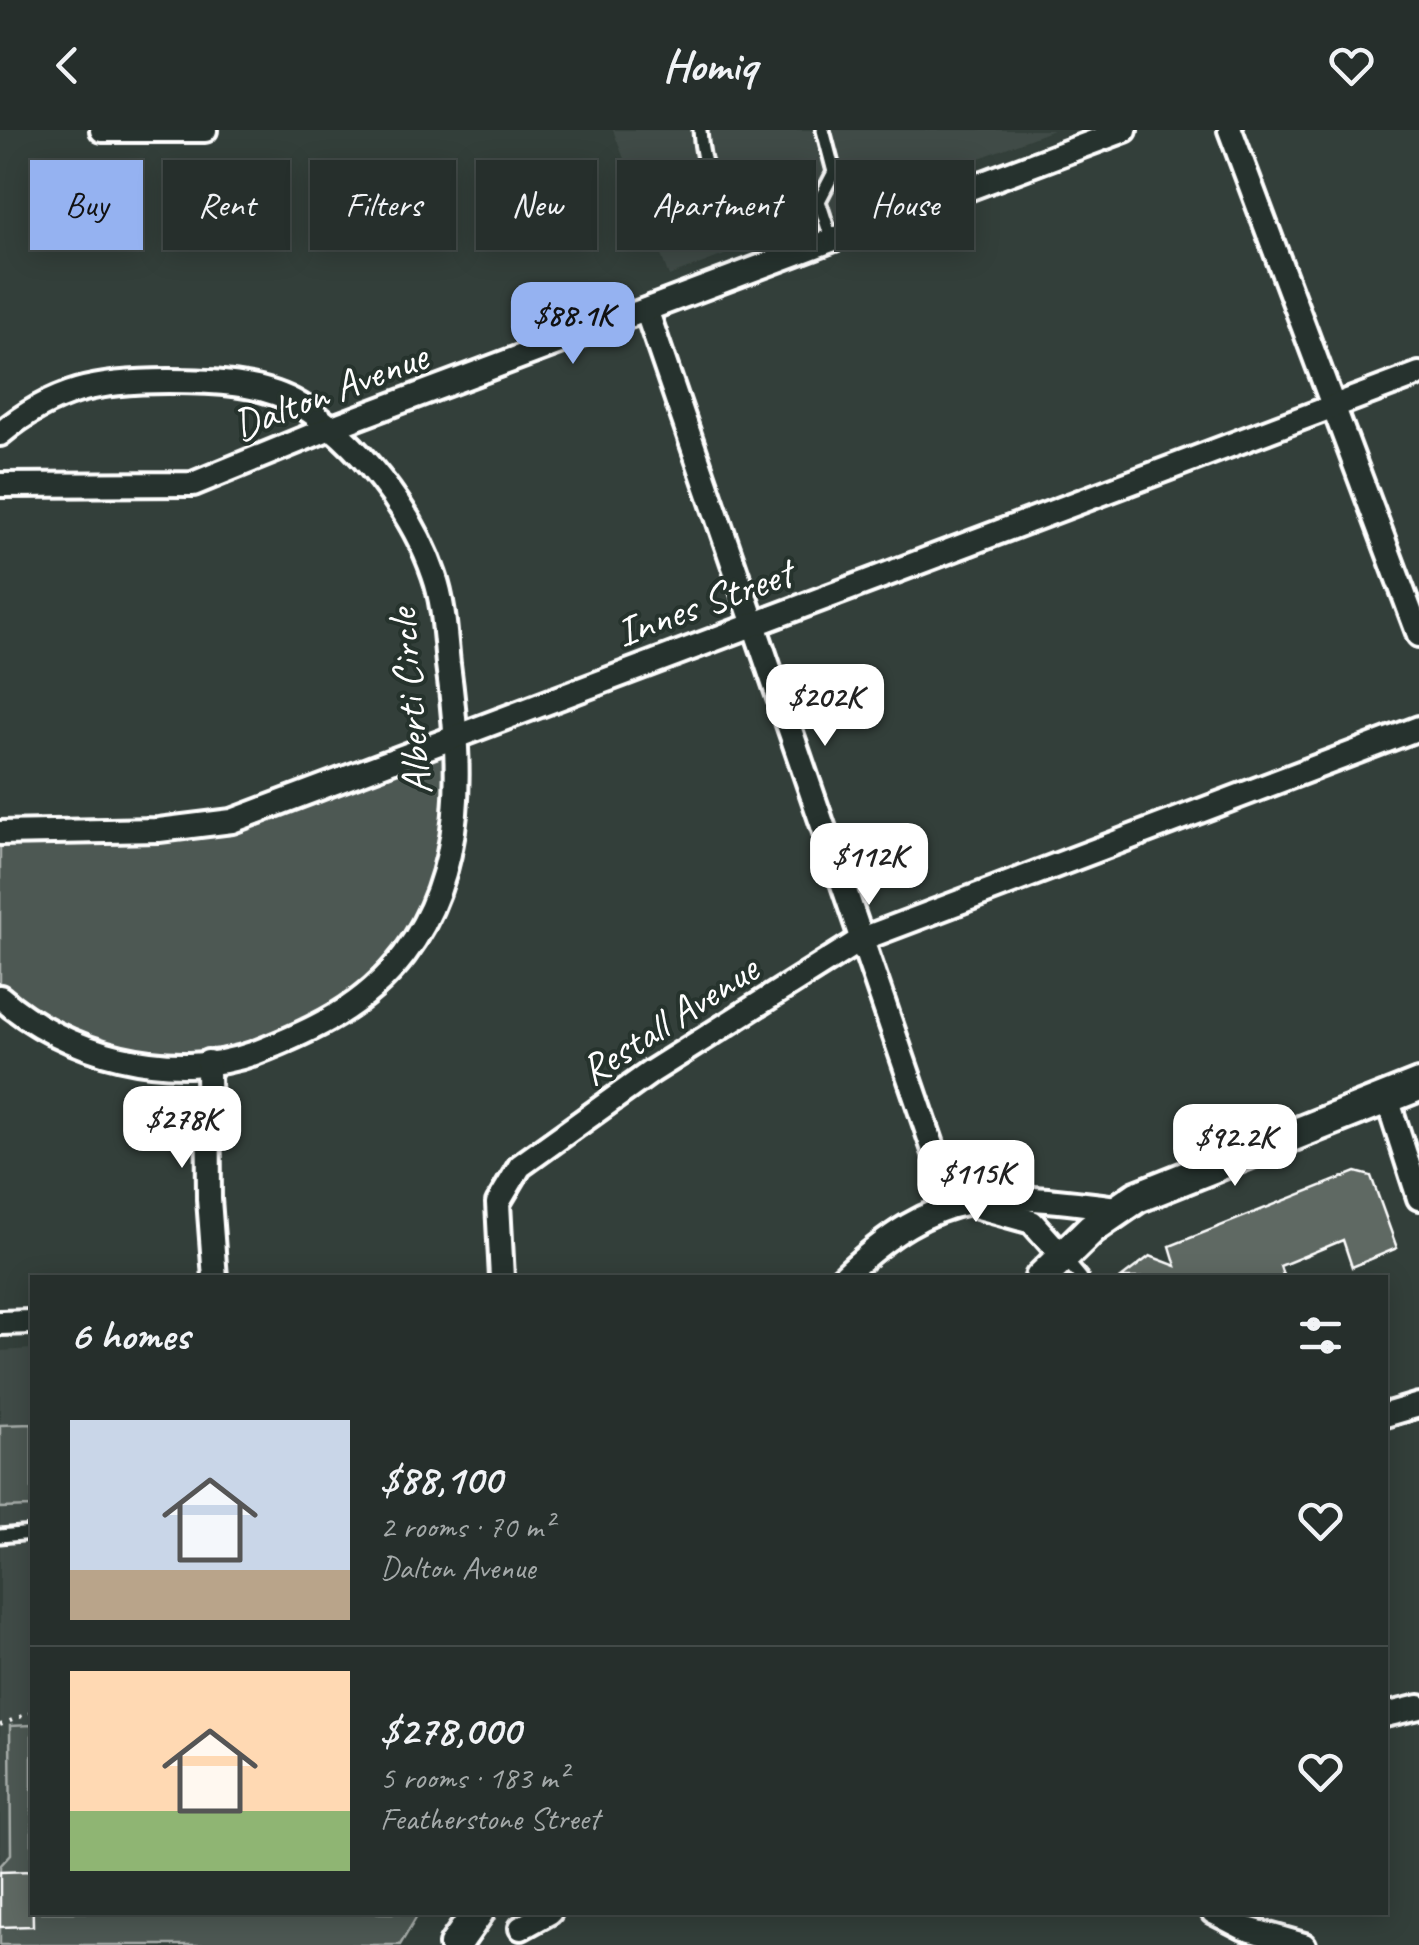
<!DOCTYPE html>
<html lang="en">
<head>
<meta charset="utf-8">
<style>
  :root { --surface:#262f2c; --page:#2e3734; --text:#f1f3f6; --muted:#a4a9a9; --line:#424a48; --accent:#95b2f1 }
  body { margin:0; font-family:Caveat,sans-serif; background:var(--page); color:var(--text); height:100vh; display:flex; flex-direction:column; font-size:38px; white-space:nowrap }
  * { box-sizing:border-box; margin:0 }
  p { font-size:32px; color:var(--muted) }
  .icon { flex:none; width:55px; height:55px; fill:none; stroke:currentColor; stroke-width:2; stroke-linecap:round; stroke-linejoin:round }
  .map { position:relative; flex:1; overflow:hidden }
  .drawer { position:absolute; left:30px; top:1145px; width:1358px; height:640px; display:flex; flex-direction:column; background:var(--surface); border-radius:0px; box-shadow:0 5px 25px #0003,0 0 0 2px var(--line) }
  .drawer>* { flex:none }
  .guide { position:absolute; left:30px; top:30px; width:1360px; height:90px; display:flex; gap:20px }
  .price { position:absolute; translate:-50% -85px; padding:0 22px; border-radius:20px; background:#fff; color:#222; font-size:32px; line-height:65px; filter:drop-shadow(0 2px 5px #0008) }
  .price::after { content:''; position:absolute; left:50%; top:60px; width:30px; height:22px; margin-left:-15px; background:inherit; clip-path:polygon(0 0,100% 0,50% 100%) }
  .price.on { background:var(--accent); color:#111 }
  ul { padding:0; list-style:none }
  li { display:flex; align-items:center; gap:30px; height:250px; padding:0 40px }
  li+li { border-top:2px solid var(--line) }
  li span { display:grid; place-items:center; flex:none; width:280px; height:200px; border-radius:0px; color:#555 }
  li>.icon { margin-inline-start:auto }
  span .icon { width:120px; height:120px; fill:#fffc; stroke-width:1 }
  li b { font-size:42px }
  h2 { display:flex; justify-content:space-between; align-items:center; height:120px; padding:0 40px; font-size:42px }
  .pill { padding:0 35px; border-radius:0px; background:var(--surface); box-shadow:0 5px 25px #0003,0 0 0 2px var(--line); font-size:35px; line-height:90px }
  .pill.on { background:var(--accent); color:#111 }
  header { display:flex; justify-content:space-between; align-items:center; height:130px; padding:0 40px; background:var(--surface); font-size:45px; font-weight:600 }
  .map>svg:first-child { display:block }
  .built { fill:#404c47 }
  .green { fill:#4d5853; stroke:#a6aca9; stroke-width:2.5 }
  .building { fill:#5f6964; stroke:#fff; stroke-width:2.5 }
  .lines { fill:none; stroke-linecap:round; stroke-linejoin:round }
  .lane-casing { stroke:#fff; stroke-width:19 }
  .street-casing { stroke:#fff; stroke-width:30 }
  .secondary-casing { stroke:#fff; stroke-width:38 }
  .path { stroke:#fff; stroke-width:4; stroke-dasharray:2.5 8; stroke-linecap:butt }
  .lane { stroke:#26332d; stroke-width:11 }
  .street { stroke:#26332d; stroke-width:22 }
  .secondary { stroke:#26332d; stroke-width:30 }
  .labels { text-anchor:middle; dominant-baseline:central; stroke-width:8; stroke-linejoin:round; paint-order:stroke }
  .street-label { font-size:42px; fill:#fff; stroke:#26332d }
</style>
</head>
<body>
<header><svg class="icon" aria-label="back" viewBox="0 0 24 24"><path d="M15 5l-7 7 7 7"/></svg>Homiq<svg class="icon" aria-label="heart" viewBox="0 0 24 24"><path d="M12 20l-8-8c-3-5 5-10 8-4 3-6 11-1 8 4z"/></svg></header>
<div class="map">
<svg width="1419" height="1815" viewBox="0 0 1419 1815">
  <rect width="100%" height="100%" fill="#333f3a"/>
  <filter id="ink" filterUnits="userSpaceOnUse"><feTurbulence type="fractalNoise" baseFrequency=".01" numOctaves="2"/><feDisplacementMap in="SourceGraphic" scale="20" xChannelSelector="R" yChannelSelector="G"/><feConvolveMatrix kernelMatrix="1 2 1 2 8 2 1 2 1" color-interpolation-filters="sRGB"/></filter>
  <g filter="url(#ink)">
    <g class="built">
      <path d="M613,0H1053L669,146Z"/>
      <path d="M32,1219V1595L10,1597L11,1725L0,1736V1221Z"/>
    </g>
    <g class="green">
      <path d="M455,610L450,693L427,784L384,860L320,899L161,939L0,871V707L204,702Z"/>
      <path d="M32,1294V1377L0,1378V1295Z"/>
      <path d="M32,1595V1782L419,1783L400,1815H0V1736L11,1724L10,1596Z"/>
    </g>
    <g class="building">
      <path d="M1356,1042L1371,1046L1397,1118L1352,1137L1343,1110L1280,1136L1284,1148H1121L1150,1126L1176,1136L1170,1116Z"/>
      <path d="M32,1741L33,1796L0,1797V1742Z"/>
    </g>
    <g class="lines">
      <g class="lane-casing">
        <g id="lane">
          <path d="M700,0C705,85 750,87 819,71"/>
          <path d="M823,0L834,42L819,71L832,111"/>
          <path d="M1066,1130L1081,1148"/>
          <path d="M0,1406L32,1403"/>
        </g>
      </g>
      <g class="street-casing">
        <g id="street">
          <path d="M102,0H205"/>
          <path d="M1230,0L1419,505"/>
          <path d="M647,182L952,1073"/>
          <path d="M0,304C54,259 98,251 168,251C210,251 263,252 300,275C358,311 412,380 434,445C444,473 445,505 448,534C461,634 468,740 404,825C364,877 314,900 255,923C172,953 64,924 0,867"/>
          <path d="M0,355L193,354L330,298L1125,0"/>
          <path d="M0,703L159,700L232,691L1419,244"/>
          <path d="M208,932L209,1069L215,1148"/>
          <path d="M1387,968L1419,1068"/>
          <path d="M978,1077L1032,1092L1063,1127"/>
          <path d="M502,1148L498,1073L520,1036L651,942L862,809L1419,598"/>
          <path d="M842,1148C939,1055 991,1062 1117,1078"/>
          <path d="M0,1193L32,1192"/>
          <path d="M1385,1285L1419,1275"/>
          <path d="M1385,1585L1419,1577"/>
          <path d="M1213,1782L1244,1798L1304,1815"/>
          <path d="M521,1798L550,1782"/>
        </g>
      </g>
      <g class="secondary-casing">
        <g id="secondary">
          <path d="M1041,1148L1092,1098L1137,1067L1419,955"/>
          <path d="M455,1815L478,1782"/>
        </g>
      </g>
      <path class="path" d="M0,1595L32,1582"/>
      <use href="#lane" class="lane"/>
      <use href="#street" class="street"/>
      <use href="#secondary" class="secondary"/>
    </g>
  </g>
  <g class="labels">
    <g class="street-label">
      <text transform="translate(330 261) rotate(-21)">Dalton Avenue</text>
      <text transform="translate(704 473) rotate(-20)">Innes Street</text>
      <text transform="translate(410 572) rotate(-95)">Alberti Circle</text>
      <text transform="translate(669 890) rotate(-33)">Restall Avenue</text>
    </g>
  </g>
</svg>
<b class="price on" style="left:573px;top:237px">$88.1K</b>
<b class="price" style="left:825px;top:619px">$202K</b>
<b class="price" style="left:869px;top:778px">$112K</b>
<b class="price" style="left:182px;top:1041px">$278K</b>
<b class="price" style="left:1235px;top:1059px">$92.2K</b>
<b class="price" style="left:976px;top:1095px">$115K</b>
<div class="guide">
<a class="pill on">Buy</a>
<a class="pill">Rent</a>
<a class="pill">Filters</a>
<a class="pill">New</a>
<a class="pill">Apartment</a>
<a class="pill">House</a>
</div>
<section class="drawer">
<h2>6 homes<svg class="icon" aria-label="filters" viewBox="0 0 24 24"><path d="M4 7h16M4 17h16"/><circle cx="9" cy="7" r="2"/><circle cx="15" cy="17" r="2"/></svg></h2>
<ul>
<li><span style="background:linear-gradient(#c9d6e8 75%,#b9a48a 0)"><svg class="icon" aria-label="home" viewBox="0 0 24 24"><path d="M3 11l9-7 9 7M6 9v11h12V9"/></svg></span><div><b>$88,100</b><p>2 rooms · 70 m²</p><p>Dalton Avenue</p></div><svg class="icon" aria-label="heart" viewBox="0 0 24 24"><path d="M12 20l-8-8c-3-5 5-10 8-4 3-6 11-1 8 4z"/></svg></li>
<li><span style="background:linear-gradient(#ffd9b3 70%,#8fb573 0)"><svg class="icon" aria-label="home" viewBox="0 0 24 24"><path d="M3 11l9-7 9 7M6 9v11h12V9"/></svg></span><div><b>$278,000</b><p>5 rooms · 183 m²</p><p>Featherstone Street</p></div><svg class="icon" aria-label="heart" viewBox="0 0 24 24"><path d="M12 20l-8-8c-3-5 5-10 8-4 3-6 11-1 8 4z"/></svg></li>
</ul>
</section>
</div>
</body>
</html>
